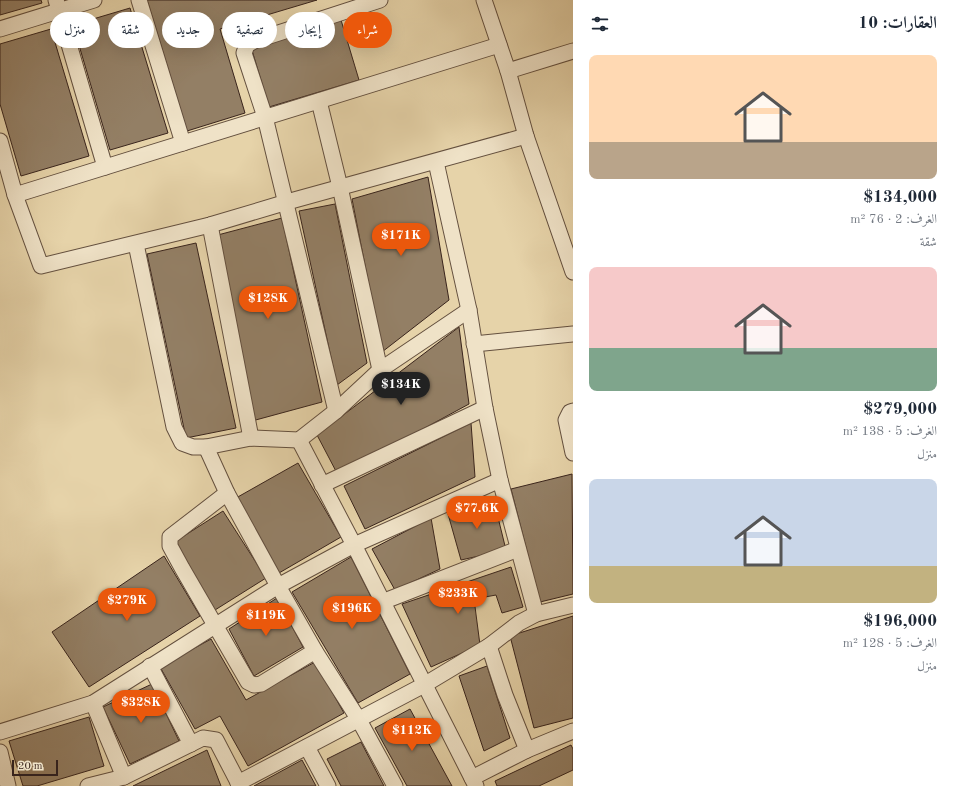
<!DOCTYPE html>
<html lang="ar">
<head>
<meta charset="utf-8">
<style>
  :root { --surface:#fff; --page:#f6f6f7; --text:#1f2937; --muted:#747a83; --accent:#ea580c }
  body { margin:0; font-family:"Old Standard TT",Amiri,serif; background:var(--page); color:var(--text); direction:rtl; height:100vh; display:flex; flex-direction:column; font-size:15px; white-space:nowrap }
  * { box-sizing:border-box; margin:0 }
  p { font-size:13px; color:var(--muted) }
  .icon { flex:none; width:22px; height:22px; fill:none; stroke:currentColor; stroke-width:2; stroke-linecap:round; stroke-linejoin:round }
  .map { position:relative; flex:1; overflow:hidden; direction:ltr }
  .drawer { display:flex; flex-direction:column; background:var(--surface); width:380px }
  .drawer>* { flex:none }
  .banner { position:absolute; left:12px; top:12px; width:380px; height:36px; direction:rtl; display:flex; gap:8px }
  .scale { position:absolute; left:12px; bottom:10px; width:46px; box-sizing:border-box; padding-left:4px; border:2px solid #39241c; border-top:0; font-size:11px; line-height:14px; white-space:nowrap; color:#39241c; -webkit-text-stroke:3px #efe2c7; paint-order:stroke }
  .price { position:absolute; translate:-50% -34px; padding:0 9px; border-radius:14px; background:var(--accent); color:#fff; font-size:13px; line-height:26px; filter:drop-shadow(0 1px 2px #0008) }
  .price::after { content:''; position:absolute; left:50%; top:24px; width:12px; height:9px; margin-left:-6px; background:inherit; clip-path:polygon(0 0,100% 0,50% 100%) }
  .price.on { background:#222; color:#fff }
  ul { padding:0; list-style:none }
  li { display:grid; align-content:center; gap:8px; height:212px; padding:0 16px }
  li span { display:grid; place-items:center; height:124px; border-radius:8px; color:#555 }
  li>.icon { margin-inline-start:auto }
  span .icon { width:72px; height:72px; fill:#fffc; stroke-width:1 }
  li b { font-size:17px }
  h2 { display:flex; justify-content:space-between; align-items:center; height:48px; padding:0 16px; font-size:17px }
  .tag { padding:0 14px; border-radius:18px; background:var(--surface); box-shadow:0 4px 16px #0002; font-size:14px; line-height:36px }
  .tag.on { background:var(--accent); color:#fff }
  main { display:flex; flex:1; min-height:0 }
  .map>svg:first-child { display:block }
  .building { fill:#937f65; stroke:#39241c }
  .lines { fill:none; stroke-linecap:round; stroke-linejoin:round }
  .street-casing { stroke:#64503f; stroke-width:17 }
  .street { stroke:#efe2c7; stroke-width:15 }
</style>
</head>
<body>
<main>
<section class="drawer">
<h2>العقارات: 10<svg class="icon" aria-label="filters" viewBox="0 0 24 24"><path d="M4 7h16M4 17h16"/><circle cx="9" cy="7" r="2"/><circle cx="15" cy="17" r="2"/></svg></h2>
<ul>
<li><span style="background:linear-gradient(#ffd9b3 70%,#b9a48a 0)"><svg class="icon" aria-label="home" viewBox="0 0 24 24"><path d="M3 11l9-7 9 7M6 9v11h12V9"/></svg></span><div><b>$134,000</b><p>الغرف: 2 · 76 m²</p><p>شقة</p></div></li>
<li><span style="background:linear-gradient(#f6c9c9 65%,#7fa58c 0)"><svg class="icon" aria-label="home" viewBox="0 0 24 24"><path d="M3 11l9-7 9 7M6 9v11h12V9"/></svg></span><div><b>$279,000</b><p>الغرف: 5 · 138 m²</p><p>منزل</p></div></li>
<li><span style="background:linear-gradient(#c9d6e8 70%,#c2b280 0)"><svg class="icon" aria-label="home" viewBox="0 0 24 24"><path d="M3 11l9-7 9 7M6 9v11h12V9"/></svg></span><div><b>$196,000</b><p>الغرف: 5 · 128 m²</p><p>منزل</p></div></li>
</ul>
</section>
<div class="map">
<svg width="573" height="786" viewBox="0 0 573 786">
  <rect width="100%" height="100%" fill="#e6d3a9"/>
  <filter id="stains"><feTurbulence type="fractalNoise" baseFrequency=".005" numOctaves="4"/><feColorMatrix values="0 0 0 0 .2 0 0 0 0 .09 0 0 0 0 .02 0 0 0 .5 -.17"/></filter>
  <radialGradient id="worn" r=".72"><stop offset=".6" stop-color="#630" stop-opacity="0"/><stop offset="1" stop-color="#630" stop-opacity=".3"/></radialGradient>
  <g class="building">
    <path d="M0,0H41L42,3L0,15Z"/>
    <path d="M147,0H317L220,29L245,113L187,131Z"/>
    <path d="M130,8L168,133L110,150L73,25Z"/>
    <path d="M341,20L359,80L269,107L251,47Z"/>
    <path d="M51,29L89,156L21,176L0,104V44Z"/>
    <path d="M428,177L449,300L382,352L352,199Z"/>
    <path d="M335,204L367,363L337,385L299,211Z"/>
    <path d="M282,218L322,402L252,421L214,236Z"/>
    <path d="M196,243L236,428L186,438L147,254Z"/>
    <path d="M459,327L469,404L338,475L317,435Z"/>
    <path d="M471,423L475,477L365,529L344,486Z"/>
    <path d="M298,463L341,537L279,573L236,498Z"/>
    <path d="M572,474L573,594L540,602L511,489Z"/>
    <path d="M493,497L506,550L461,560L448,514Z"/>
    <path d="M223,511L266,578L215,610L173,543Z"/>
    <path d="M431,518L440,569L395,590L372,549Z"/>
    <path d="M164,556L200,616L89,687L52,632Z"/>
    <path d="M351,557L410,674L358,703L292,592Z"/>
    <path d="M511,567L523,607L502,613L496,595L474,599L480,645L431,667L402,604Z"/>
    <path d="M277,598L303,647L254,676L229,629Z"/>
    <path d="M573,616V718L534,728L510,636Z"/>
    <path d="M211,639L246,700L315,662L344,713L248,766L220,716L195,729L160,667Z"/>
    <path d="M487,666L510,738L484,751L459,676Z"/>
    <path d="M152,684L179,741L130,764L103,707Z"/>
    <path d="M410,709L452,786H407L375,728Z"/>
    <path d="M89,717L104,766L37,786H23L9,741Z"/>
    <path d="M361,742L384,786H341L327,759Z"/>
    <path d="M571,745L573,749V770L539,786H497L495,781Z"/>
    <path d="M207,750L221,786H133Z"/>
    <path d="M302,760L316,786H254Z"/>
  </g>
  <g class="lines">
    <g class="street-casing">
      <g id="street">
        <path d="M56,0L105,167"/>
        <path d="M139,0L183,143"/>
        <path d="M484,0L508,71L526,136L573,272"/>
        <path d="M0,29L94,0"/>
        <path d="M508,71L573,51"/>
        <path d="M319,101L340,187L380,370"/>
        <path d="M0,141L15,195L41,266L210,225L287,202L526,136"/>
        <path d="M436,162L469,310L485,408L500,480L536,614"/>
        <path d="M15,195L499,45"/>
        <path d="M210,225L251,438"/>
        <path d="M136,244L174,427L182,443L193,447H206L251,438L299,440L336,411L380,370L469,310"/>
        <path d="M474,344L573,334"/>
        <path d="M336,411L265,117L244,53L247,45L254,41L380,0"/>
        <path d="M573,411L570,412L566,420L573,453"/>
        <path d="M299,440L354,545L476,786"/>
        <path d="M206,447L227,493L278,586L315,651L359,720L395,786"/>
        <path d="M322,485L485,408"/>
        <path d="M227,493L170,537V546L182,568L248,682L254,685L261,684L315,651"/>
        <path d="M382,602L518,549"/>
        <path d="M489,646L505,695L527,750"/>
        <path d="M150,666L191,744"/>
        <path d="M93,703L124,777"/>
        <path d="M0,732L93,703L278,586L354,545L500,480"/>
        <path d="M307,747L328,786"/>
        <path d="M0,752L8,786"/>
        <path d="M472,778L527,750L573,731"/>
        <path d="M238,783L424,685L489,646L519,623L536,614L573,605"/>
        <path d="M88,786L124,777L203,738L216,740L240,786"/>
      </g>
    </g>
    <use href="#street" class="street"/>
  </g>
  <rect width="100%" height="100%" filter="url(#stains)"/>
  <rect width="100%" height="100%" fill="url(#worn)"/>
</svg>
<div class="scale">20 m</div>
<b class="price" style="left:401px;top:257px">$171K</b>
<b class="price" style="left:268px;top:320px">$128K</b>
<b class="price on" style="left:401px;top:406px">$134K</b>
<b class="price" style="left:477px;top:530px">$77.6K</b>
<b class="price" style="left:458px;top:615px">$233K</b>
<b class="price" style="left:127px;top:622px">$279K</b>
<b class="price" style="left:352px;top:630px">$196K</b>
<b class="price" style="left:266px;top:637px">$119K</b>
<b class="price" style="left:141px;top:724px">$328K</b>
<b class="price" style="left:412px;top:752px">$112K</b>
<div class="banner">
<a class="tag on">شراء</a>
<a class="tag">إيجار</a>
<a class="tag">تصفية</a>
<a class="tag">جديد</a>
<a class="tag">شقة</a>
<a class="tag">منزل</a>
</div>
</div>
</main>
</body>
</html>
